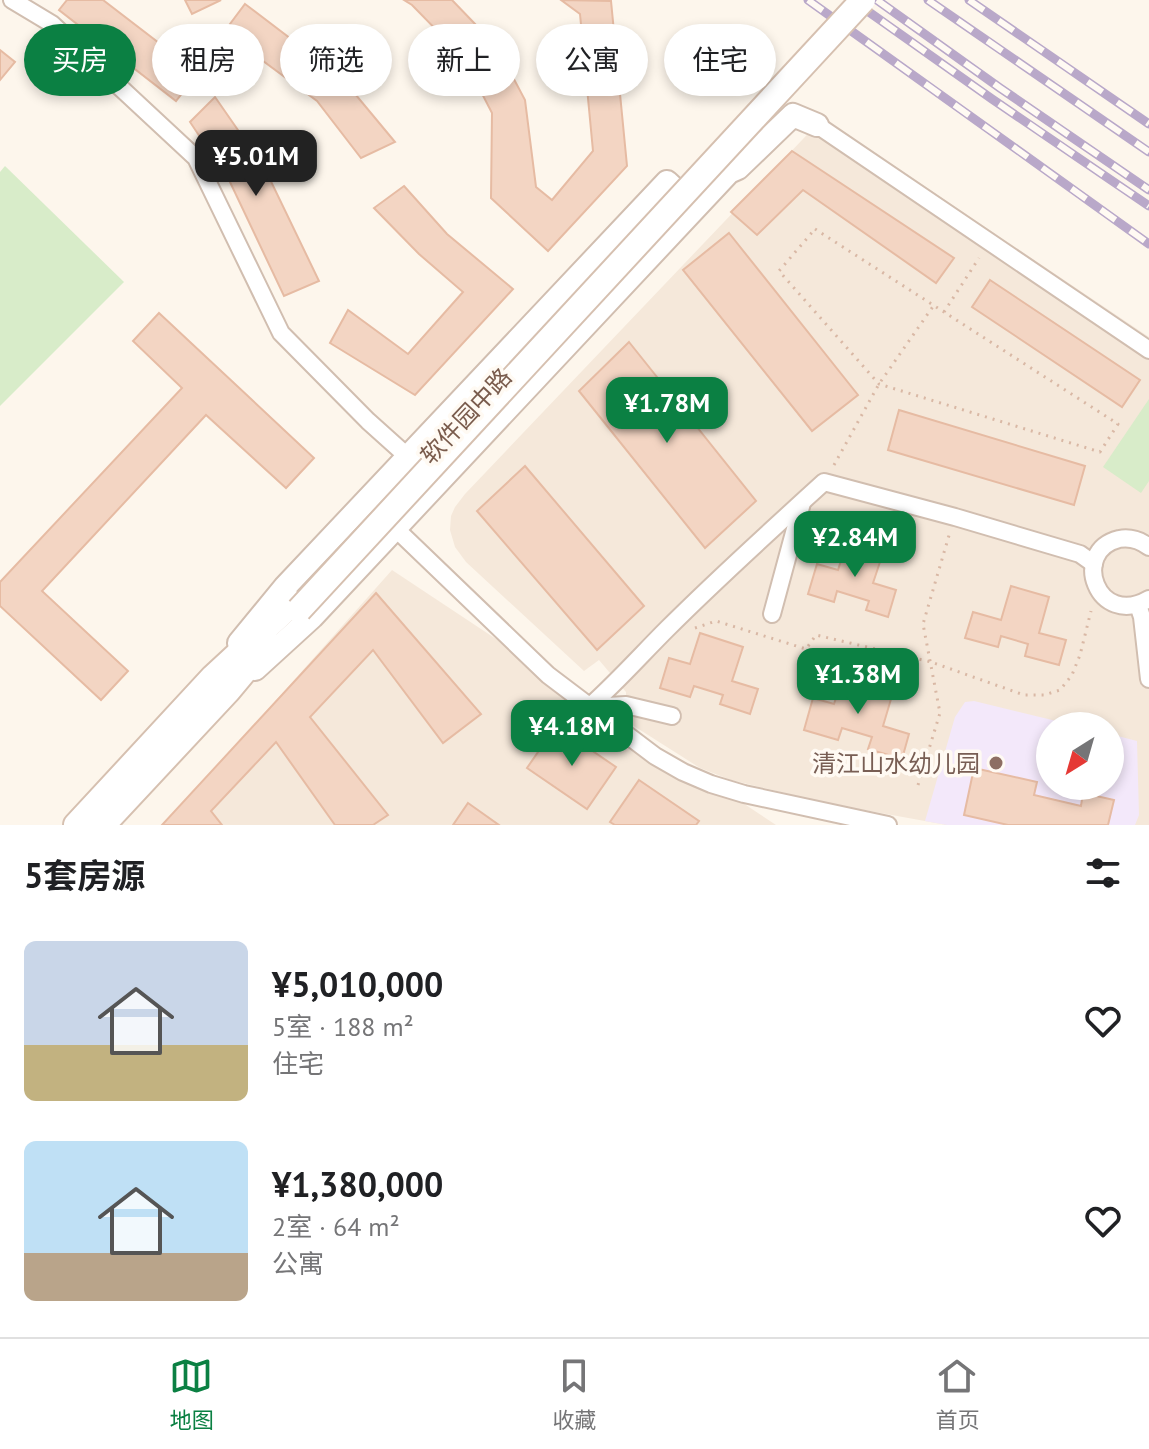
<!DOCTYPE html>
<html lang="zh">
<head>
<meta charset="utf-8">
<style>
  :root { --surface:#fff; --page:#f2f2f2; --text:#202124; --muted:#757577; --line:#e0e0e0; --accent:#0b8043 }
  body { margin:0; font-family:"PT Sans","Noto Sans SC",sans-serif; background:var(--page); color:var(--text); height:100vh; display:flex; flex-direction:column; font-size:30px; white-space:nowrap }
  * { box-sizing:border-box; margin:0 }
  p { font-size:26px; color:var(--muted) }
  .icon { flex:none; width:44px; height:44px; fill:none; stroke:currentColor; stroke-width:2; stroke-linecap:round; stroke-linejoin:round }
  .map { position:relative; height:825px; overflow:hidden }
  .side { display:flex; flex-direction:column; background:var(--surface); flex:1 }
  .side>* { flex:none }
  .hud { position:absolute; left:24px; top:24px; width:1102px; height:72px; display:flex; gap:16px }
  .needle { width:52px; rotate:217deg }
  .controls { position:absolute; left:1036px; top:712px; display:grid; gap:16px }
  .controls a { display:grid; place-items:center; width:88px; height:88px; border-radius:50%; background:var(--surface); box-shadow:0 4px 12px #0003; font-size:40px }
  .price { position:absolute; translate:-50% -68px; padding:0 18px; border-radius:16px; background:var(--accent); color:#fff; font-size:26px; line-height:52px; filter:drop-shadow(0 2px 4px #0008) }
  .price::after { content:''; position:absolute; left:50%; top:48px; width:24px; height:18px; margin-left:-12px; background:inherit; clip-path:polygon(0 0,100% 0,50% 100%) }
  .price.selected { background:#222; color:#fff }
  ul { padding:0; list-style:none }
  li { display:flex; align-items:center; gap:24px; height:200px; padding:0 24px }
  li span { display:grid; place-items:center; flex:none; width:224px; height:160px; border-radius:12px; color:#555 }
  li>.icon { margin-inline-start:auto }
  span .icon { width:96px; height:96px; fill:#fffc; stroke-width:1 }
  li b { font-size:34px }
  h2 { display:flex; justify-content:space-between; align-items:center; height:96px; padding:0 24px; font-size:34px }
  .tag { padding:0 28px; border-radius:36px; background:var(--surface); box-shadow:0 4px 12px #0003; font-size:28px; line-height:72px }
  .tag.selected { background:var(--accent); color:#fff }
  .dock { display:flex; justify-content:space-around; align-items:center; height:112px; border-top:2px solid var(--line); background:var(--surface); font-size:22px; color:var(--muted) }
  .dock a { display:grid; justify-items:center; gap:4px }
  .dock .selected { color:var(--accent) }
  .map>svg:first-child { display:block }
  .residential { fill:#f5e8da; fill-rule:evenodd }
  .education { fill:#f3e8fa }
  .green { fill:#d8ecc9 }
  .building { fill:#f3d5c3; stroke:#e6bba3; stroke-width:2 }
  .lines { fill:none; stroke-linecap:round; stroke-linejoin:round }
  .minor-casing { stroke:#d1beb0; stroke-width:20 }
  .tertiary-casing { stroke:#d1beb0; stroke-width:26 }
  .secondary-casing { stroke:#d6c0b0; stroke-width:28 }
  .path { stroke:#d9b8a5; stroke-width:3; stroke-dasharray:2 6; stroke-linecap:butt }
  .minor { stroke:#fff; stroke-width:16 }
  .tertiary { stroke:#fff; stroke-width:22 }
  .secondary { stroke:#fff; stroke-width:24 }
  .rail-casing { stroke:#b9a8c9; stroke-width:9 }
  .rail { stroke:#fffaf3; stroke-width:6; stroke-dasharray:18; stroke-linecap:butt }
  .secondary-bridge-casing { stroke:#d6c0b0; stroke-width:28; stroke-linecap:butt }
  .secondary-bridge { stroke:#fff; stroke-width:24 }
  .education-dot { fill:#8d6e63; stroke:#fffaf3; stroke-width:3 }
  .labels { text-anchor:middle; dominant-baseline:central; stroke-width:7; stroke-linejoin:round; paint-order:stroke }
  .street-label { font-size:24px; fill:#7a5c4d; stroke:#fffaf3 }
  .education-label { font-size:24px; fill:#785e54; stroke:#fffaf3; text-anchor:end }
</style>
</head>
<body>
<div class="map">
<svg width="1149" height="825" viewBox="0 0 1149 825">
  <rect width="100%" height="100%" fill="#fdf6ec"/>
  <g class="residential">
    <path d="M823,118L1149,337V825H947L831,804L731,780L700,768L626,721V692L599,660L584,671L466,562L455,547L450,530L451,516L455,507L465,494ZM1050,726H1110V786H1050Z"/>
    <path d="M392,570L776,825H165Z"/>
  </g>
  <path class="education" d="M974,701L1077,726H1050V786H1110V734L1137,741L1139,815L1135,825H947L925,821L955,717L965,702Z"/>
  <g class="green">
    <path d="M5,166L124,282L0,406V172Z"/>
    <path d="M1149,399V481L1141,493L1103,467Z"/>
  </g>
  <g class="building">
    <path d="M67,0H103L198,73L176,101L59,10Z"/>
    <path d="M185,0H221L192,14Z"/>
    <path d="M404,0H452L476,25L451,45L412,5Z"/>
    <path d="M561,0L611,1L627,166L548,251L491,198L492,113L476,82L507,66L525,100L536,187L552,200L593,151L580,14Z"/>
    <path d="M245,4L341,77L395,142L361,158L317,101L224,32Z"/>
    <path d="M0,50L15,62L0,80Z"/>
    <path d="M215,97L265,169L319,281L284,296L230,182L190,122Z"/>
    <path d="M792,151L954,258L936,283L803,190L757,235L731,212Z"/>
    <path d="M404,186L447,234L513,289L415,395L330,343L348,310L408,354L463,292L419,254L374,208Z"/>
    <path d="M729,233L858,395L812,431L683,270Z"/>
    <path d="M990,280L1140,380L1122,407L972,307Z"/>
    <path d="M159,313L314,458L286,488L206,415L42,591L128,671L101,700L0,606V582L182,388L133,341Z"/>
    <path d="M629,342L756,501L705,548L579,391Z"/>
    <path d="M899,410L1085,466L1074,505L888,450Z"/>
    <path d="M525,466L644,606L597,650L477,511Z"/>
    <path d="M848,539L884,550L873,583L896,590L888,617L866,610L869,601L837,591L834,602L808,594L817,564L838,570Z"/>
    <path d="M1011,586L1049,597L1039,633L1066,640L1059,665L1025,656L1028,644L1001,636L998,647L965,638L973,612L1001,620Z"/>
    <path d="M376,593L481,714L443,743L373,650L310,717L388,815L373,825H335L276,742L211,811L222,825H162Z"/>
    <path d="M700,633L743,647L732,681L758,689L750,714L720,704L723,695L694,686L690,697L660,688L669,658L690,664Z"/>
    <path d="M844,673L894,689L883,726L909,734L902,759L868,749L872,737L842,728L838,740L804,730L813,698L834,704Z"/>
    <path d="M556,726L616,767L587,809L527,768Z"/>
    <path d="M974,768L1037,782L1034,795L1081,806L1083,793L1114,800L1108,825H1008L964,815Z"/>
    <path d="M639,780L699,821L696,825H615L610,822Z"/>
    <path d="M468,803L499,825H453Z"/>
  </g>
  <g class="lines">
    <g class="minor-casing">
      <g id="minor">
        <path d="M12,0L52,24L196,158L281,333L368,421L407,456"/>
        <path d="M817,125L1149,350"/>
        <path d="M395,528L548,675L655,756L683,772L711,784L744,794L888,825"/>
        <path d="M1149,547C1140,540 1130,537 1119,539C1070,551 1097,629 1149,599"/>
        <path d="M1138,605L1142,617L1149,679"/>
        <path d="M772,614L802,503"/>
        <path d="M589,707C617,682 641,655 667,629C718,578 771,530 824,482L955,517L1080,554L1094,564"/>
        <path d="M589,707L626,705L672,716"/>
      </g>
    </g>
    <g class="tertiary-casing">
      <g id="tertiary">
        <path d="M239,643L285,587L667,182L694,207"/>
        <path d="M255,669L312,617L729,172L738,168L793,115L817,125"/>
      </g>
    </g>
    <g class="secondary-casing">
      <g id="secondary">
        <path d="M76,825L213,677L293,603"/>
        <path d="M103,825L228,691L268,643"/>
      </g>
    </g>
    <g class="path">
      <path d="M815,229L1118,424L1100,452L879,384L779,271Z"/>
      <path d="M944,312L979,258"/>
      <path d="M834,465L879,384L934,305"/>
      <path d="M695,628L716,621L806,649L816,635L931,662L1024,695H1044L1060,690L1072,675L1080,655L1091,611"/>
      <path d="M918,785L940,713L923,624L950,532"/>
    </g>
    <use href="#minor" class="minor"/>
    <use href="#tertiary" class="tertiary"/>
    <use href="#secondary" class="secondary"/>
    <g class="rail-casing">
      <g id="rail">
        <path d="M808,0L1149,244"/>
        <path d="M852,0L992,99L1149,206"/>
        <path d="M877,0L1000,88L1149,190"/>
        <path d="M928,0L1149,152"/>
        <path d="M969,0L1149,124"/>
      </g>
    </g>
    <use href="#rail" class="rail"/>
    <g class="secondary-bridge-casing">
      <path id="secondary-bridge" d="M299,610L863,0"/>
    </g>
    <use href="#secondary-bridge" class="secondary-bridge"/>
  </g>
  <circle class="education-dot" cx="996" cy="763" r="8"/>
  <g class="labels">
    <g class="street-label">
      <text transform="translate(466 416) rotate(-47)">软件园中路</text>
    </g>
    <g class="education-label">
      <text x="980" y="763">清江山水幼儿园</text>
    </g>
  </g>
</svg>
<div class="controls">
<a><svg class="needle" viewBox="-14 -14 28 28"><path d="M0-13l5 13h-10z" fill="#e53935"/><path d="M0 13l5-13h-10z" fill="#757577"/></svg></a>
</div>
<b class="price selected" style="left:256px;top:198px">¥5.01M</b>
<b class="price" style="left:667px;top:445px">¥1.78M</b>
<b class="price" style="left:855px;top:579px">¥2.84M</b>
<b class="price" style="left:858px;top:716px">¥1.38M</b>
<b class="price" style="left:572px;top:768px">¥4.18M</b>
<div class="hud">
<a class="tag selected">买房</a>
<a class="tag">租房</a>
<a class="tag">筛选</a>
<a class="tag">新上</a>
<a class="tag">公寓</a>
<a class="tag">住宅</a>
</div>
</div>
<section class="side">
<h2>5套房源<svg class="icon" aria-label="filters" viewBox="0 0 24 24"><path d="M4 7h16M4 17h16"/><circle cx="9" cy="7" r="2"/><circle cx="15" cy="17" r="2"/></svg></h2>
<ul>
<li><span style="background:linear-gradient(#c9d6e8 65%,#c2b280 0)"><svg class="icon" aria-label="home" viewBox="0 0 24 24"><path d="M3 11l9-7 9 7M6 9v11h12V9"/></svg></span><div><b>¥5,010,000</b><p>5室 · 188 m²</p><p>住宅</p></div><svg class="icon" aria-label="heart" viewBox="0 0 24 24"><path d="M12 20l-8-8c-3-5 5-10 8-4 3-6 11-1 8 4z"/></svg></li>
<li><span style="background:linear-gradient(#bfe0f5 70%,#b9a48a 0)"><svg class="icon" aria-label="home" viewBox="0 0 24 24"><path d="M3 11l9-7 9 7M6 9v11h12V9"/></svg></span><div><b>¥1,380,000</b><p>2室 · 64 m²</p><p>公寓</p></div><svg class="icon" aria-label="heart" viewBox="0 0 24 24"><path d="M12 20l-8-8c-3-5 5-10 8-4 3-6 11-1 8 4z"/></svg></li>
</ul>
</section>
<nav class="dock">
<a class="selected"><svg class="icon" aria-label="map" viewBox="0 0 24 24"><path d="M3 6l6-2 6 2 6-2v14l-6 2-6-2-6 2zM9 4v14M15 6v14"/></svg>地图</a>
<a><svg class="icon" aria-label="saved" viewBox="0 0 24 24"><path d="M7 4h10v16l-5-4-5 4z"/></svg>收藏</a>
<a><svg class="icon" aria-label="home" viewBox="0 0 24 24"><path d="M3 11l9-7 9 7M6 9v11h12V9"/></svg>首页</a>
</nav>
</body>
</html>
